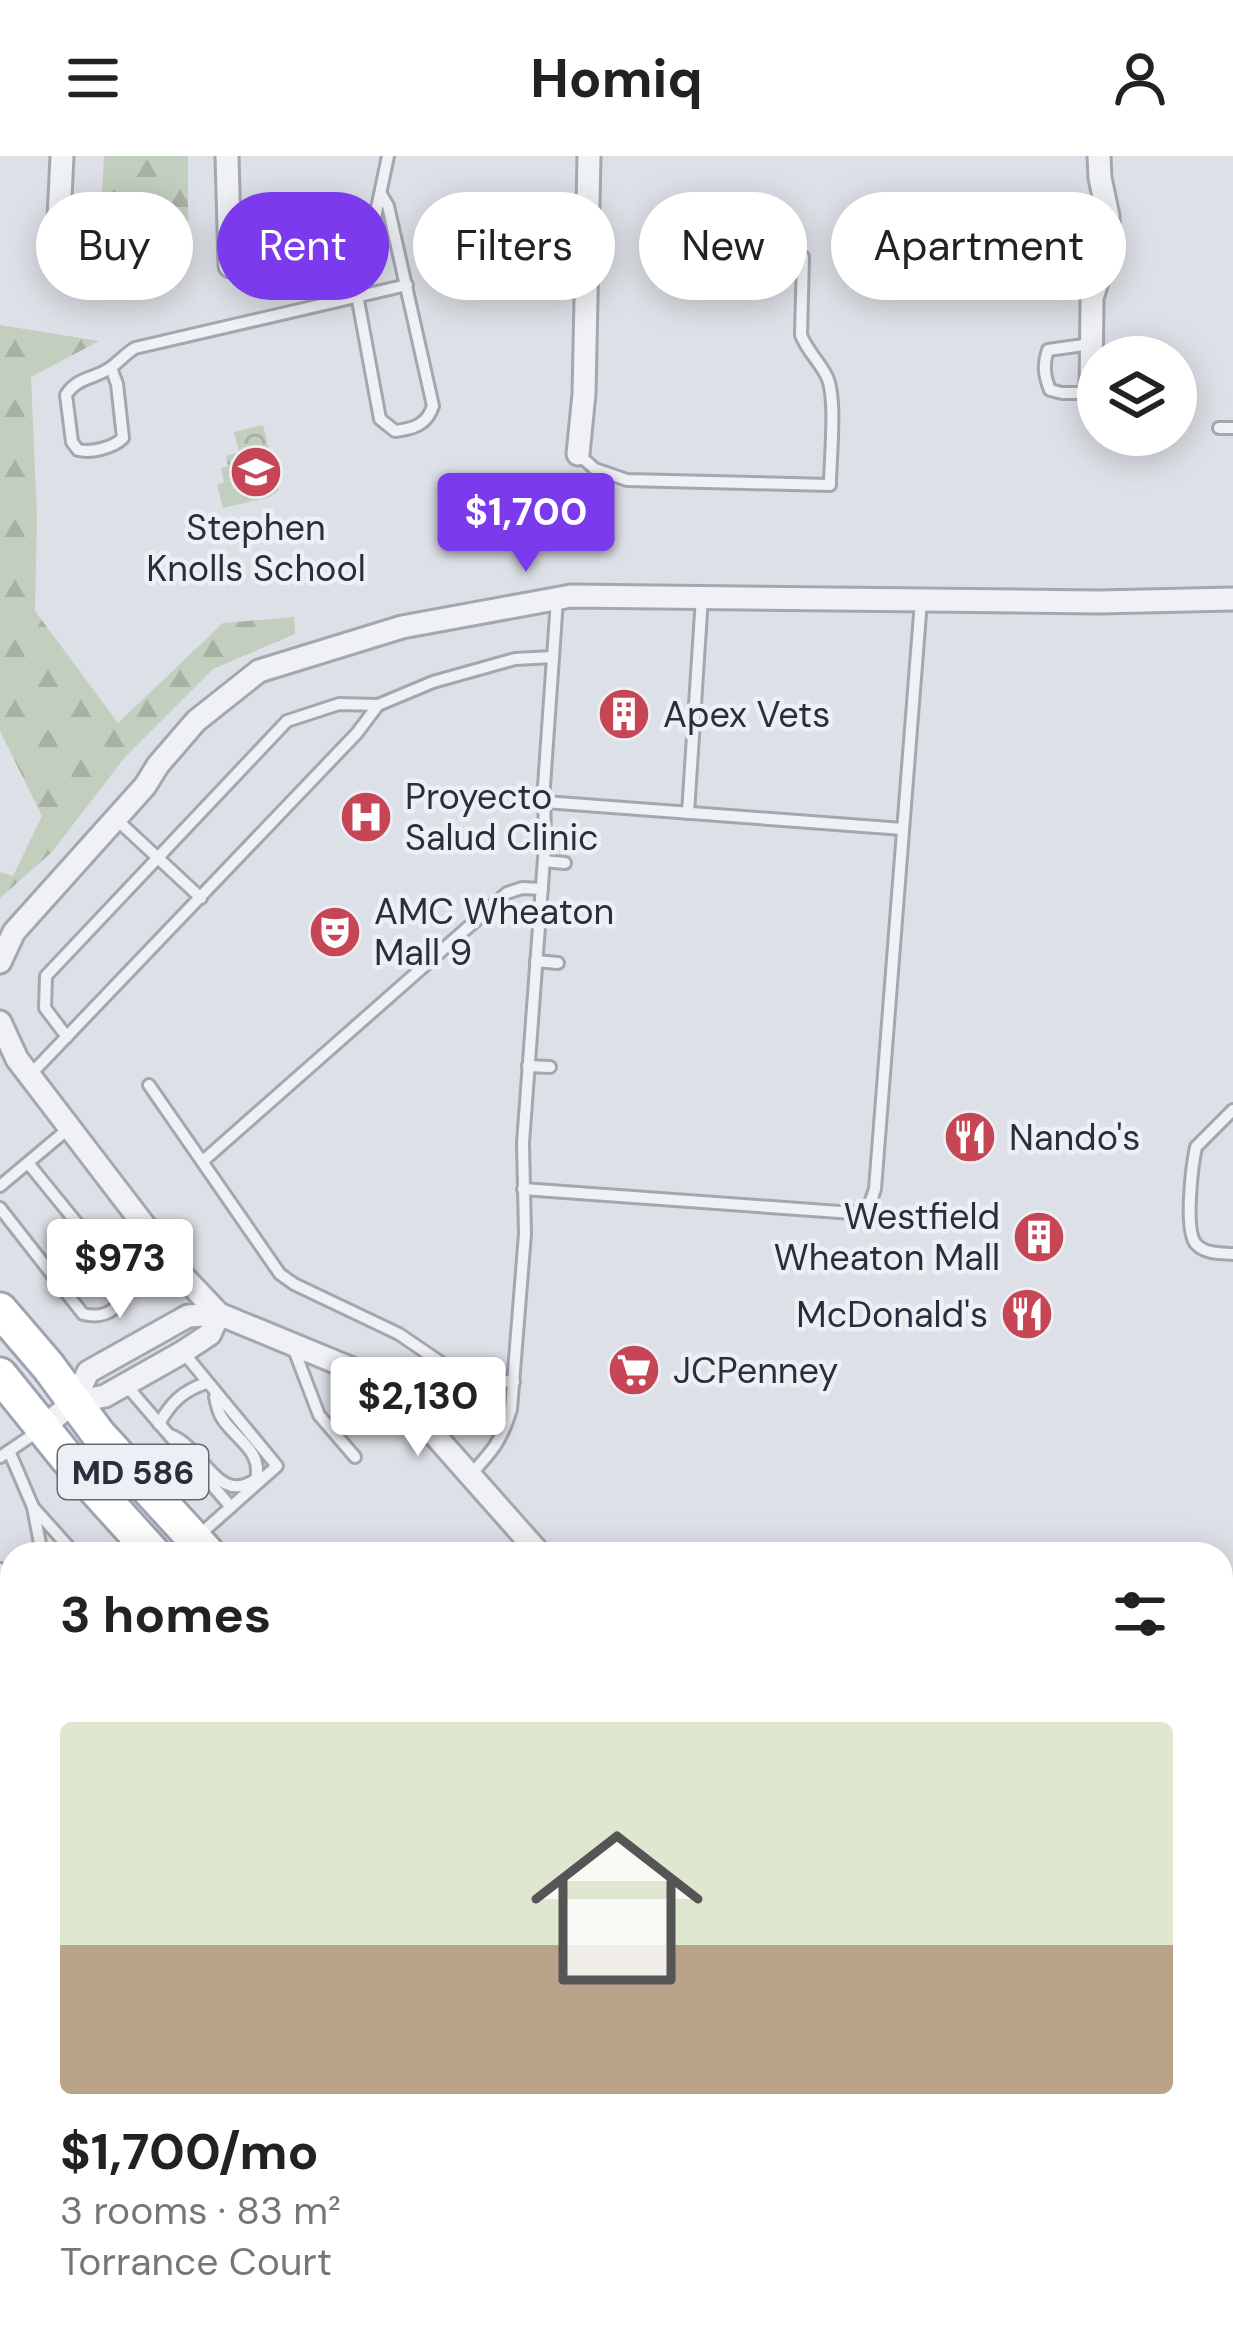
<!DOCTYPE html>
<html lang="en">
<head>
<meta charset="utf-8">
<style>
  :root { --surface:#fff; --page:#f6f6f6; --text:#222; --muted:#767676; --line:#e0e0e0; --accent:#7c3aed }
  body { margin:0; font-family:"DM Sans",sans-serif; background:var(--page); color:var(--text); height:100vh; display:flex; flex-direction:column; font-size:45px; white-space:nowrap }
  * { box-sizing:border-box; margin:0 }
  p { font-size:39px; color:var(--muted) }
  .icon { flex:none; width:66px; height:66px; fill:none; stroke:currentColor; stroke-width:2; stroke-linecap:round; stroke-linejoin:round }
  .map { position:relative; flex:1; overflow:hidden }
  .details { position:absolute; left:0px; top:1386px; width:1233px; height:804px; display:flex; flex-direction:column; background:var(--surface); border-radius:36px 36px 0 0; box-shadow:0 6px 30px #0003 }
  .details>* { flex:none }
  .banner { position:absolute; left:36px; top:36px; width:1161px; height:108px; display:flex; gap:24px }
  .tools { position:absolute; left:1077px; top:180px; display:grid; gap:24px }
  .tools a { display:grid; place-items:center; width:120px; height:120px; border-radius:50%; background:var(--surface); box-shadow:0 6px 30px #0003; font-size:60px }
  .price { position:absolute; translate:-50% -102px; padding:0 27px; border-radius:12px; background:#fff; color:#222; font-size:39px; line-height:78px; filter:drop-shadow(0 3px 6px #0008) }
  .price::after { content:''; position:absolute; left:50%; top:72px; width:36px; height:27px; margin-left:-18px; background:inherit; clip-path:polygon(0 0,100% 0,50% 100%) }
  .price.selected { background:var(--accent); color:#fff }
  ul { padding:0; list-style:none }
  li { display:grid; align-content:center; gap:24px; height:636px; padding:0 60px }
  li+li { border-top:3px solid var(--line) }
  li span { display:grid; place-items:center; height:372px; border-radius:12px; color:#555 }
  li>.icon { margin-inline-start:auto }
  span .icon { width:216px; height:216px; fill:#fffc; stroke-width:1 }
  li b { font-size:51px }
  h2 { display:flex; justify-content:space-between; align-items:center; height:144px; padding:0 60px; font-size:51px }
  .chip { padding:0 42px; border-radius:54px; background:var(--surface); box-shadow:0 6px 30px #0003; font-size:42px; line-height:108px }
  .chip.selected { background:var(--accent); color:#fff }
  header { display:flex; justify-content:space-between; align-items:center; height:156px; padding:0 60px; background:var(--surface); font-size:54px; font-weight:700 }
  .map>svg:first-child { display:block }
  .forest { fill:url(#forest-firs) }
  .park { fill:url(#park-crowns) }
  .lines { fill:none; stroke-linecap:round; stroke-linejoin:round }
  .service-casing { stroke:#a3a7b0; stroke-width:16 }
  .minor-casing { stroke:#a3a7b0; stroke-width:27 }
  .tertiary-casing { stroke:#a3a7b0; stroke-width:30 }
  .primary-casing { stroke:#9da4b1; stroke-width:39 }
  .service { stroke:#eff1f5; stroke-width:10 }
  .minor { stroke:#eff1f5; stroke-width:21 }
  .tertiary { stroke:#eff1f5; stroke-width:24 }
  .primary { stroke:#fff; stroke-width:33 }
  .labels { text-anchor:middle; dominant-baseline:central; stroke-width:9; stroke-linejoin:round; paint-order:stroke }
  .shield { fill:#eceff4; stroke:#626873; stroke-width:3 }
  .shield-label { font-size:33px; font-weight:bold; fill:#272e3c }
  .poi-label { font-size:36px; fill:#272e3c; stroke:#eceff4; text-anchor:start }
</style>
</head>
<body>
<header><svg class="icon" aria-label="menu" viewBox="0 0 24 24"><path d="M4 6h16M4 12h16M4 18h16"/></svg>Homiq<svg class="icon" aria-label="person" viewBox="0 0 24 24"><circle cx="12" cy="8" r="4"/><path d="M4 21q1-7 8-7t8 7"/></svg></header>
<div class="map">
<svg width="1233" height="2190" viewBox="0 0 1233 2190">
  <defs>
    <pattern id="forest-firs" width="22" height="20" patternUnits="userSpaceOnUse" patternTransform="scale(3)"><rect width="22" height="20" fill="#c2cfbe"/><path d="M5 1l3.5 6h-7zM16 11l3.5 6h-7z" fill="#a7b2a4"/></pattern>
    <pattern id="park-crowns" width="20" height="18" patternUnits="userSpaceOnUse" patternTransform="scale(3)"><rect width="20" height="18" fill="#c2cfbe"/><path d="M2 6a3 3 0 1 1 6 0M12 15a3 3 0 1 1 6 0" fill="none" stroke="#a7b2a4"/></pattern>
  </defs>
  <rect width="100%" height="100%" fill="#dde0e6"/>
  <g class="forest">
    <path d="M104,0H188V65L100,76Z"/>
    <path d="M0,169L99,185L31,221L37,361L35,455L118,567L223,467L294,461L295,478L213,513L125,601L52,696L0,742V716L13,720L42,660L0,575Z"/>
  </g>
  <path class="park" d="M263,269L279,334L270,341L223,352L217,329L224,326L221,312L228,310L226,300L239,296L234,276Z"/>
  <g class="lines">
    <g class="service-casing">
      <g id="service">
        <path d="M381,38L388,50L433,250C427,269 413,273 395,275L380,263L357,139L367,124L372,76L388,0"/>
        <path d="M1091,188L1048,194C1043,209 1044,219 1050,234L1062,237H1095"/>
        <path d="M111,212L117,228L123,282C113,292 91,297 78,294L72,286L66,239C77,221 94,223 110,212C119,206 125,198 135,192L407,129"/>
        <path d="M1219,272H1233"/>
        <path d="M578,298L595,313L627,324L830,329C830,303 837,243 827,221C820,206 807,195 801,179L803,101"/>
        <path d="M545,646L903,673"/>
        <path d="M688,657L702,441"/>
        <path d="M116,663L201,742"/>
        <path d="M544,705L565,707"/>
        <path d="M536,805L558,807"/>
        <path d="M67,881L45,852L46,820L287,565L339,548L378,549"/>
        <path d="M528,910L550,911"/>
        <path d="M30,919L357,577L378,549L433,526L515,503L553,501"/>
        <path d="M149,929L280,1118L294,1128L399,1178L462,1221L514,1226"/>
        <path d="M1233,954L1196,991C1192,1010 1184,1074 1196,1088C1205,1098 1220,1097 1233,1098"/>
        <path d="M203,1005L507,737L522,732L542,733"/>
        <path d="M0,1030L68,973"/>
        <path d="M523,1033L853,1057C868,1056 871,1046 875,1033L921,445"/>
        <path d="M0,1052L83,1158C108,1164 125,1150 124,1125L28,1007"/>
        <path d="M293,1191L319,1259L355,1301"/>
        <path d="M183,1196L277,1310L197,1381"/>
        <path d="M126,1229L231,1351"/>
        <path d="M159,1268C171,1246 183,1235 206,1227"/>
        <path d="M170,1279C204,1291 217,1351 256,1323C263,1295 235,1283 222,1262C219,1258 216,1246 215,1241"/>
        <path d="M9,1295L33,1351L42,1398"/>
        <path d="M0,1301L37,1276"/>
        <path d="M470,1319C492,1296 502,1284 511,1253L525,1078L523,987L545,689L544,630L557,444"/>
        <path d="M33,1351L75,1398"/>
        <path d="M0,1413L12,1458"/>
        <path d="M1221,1720L1233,1721"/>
        <path d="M1221,1835L1233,1836"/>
        <path d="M1221,1991L1233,2011"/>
        <path d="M0,2134L12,2132"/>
        <path d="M100,2178L103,2190"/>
        <path d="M549,2178L555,2190"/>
        <path d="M467,2190L495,2178"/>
        <path d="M719,2190L744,2178"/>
      </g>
    </g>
    <g class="minor-casing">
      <g id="minor">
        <path d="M227,0L230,110"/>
        <path d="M58,82L62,0"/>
        <path d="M1091,237L1092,142L1109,87L1108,60L1100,22L1099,0"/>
        <path d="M578,298L584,238L589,0"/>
        <path d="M0,806L14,776L145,630L158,609L196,565L259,515L402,471L571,440L1099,446L1233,443"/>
        <path d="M0,866L17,903L183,1120L219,1158L362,1217L408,1249L540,1398"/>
        <path d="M74,1246L105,1240L183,1196L210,1178L219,1158"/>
        <path d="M42,1272L74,1246L88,1216L188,1160L219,1158"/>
        <path d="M1221,1780L1233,1781"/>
        <path d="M228,2178L230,2190"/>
      </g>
    </g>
    <g class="tertiary-casing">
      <g id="tertiary">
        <path d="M0,1797L12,1795"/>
        <path d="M385,2178L387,2190"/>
        <path d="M610,2190L640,2178"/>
      </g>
    </g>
    <g class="primary-casing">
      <g id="primary">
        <path d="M0,1154L48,1210L99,1279L208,1398"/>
        <path d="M0,1219L67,1302L154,1398"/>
        <path d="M0,1821L12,1888"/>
        <path d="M0,2049L12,2114"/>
        <path d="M24,2178L27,2190"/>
        <path d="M64,2178L67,2190"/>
        <path d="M908,2178L924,2190"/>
        <path d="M968,2178L983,2190"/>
        <path d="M1206,2190L1233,2173"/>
      </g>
    </g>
    <use href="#service" class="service"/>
    <use href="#minor" class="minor"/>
    <use href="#tertiary" class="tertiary"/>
    <use href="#primary" class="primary"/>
  </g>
  <defs>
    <g id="school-disc" transform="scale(2.7)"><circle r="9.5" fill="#c64656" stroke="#eceff4"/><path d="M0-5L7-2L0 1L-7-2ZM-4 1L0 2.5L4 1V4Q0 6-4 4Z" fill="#fff"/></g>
    <g id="building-disc" transform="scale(2.7)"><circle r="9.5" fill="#c64656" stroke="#eceff4"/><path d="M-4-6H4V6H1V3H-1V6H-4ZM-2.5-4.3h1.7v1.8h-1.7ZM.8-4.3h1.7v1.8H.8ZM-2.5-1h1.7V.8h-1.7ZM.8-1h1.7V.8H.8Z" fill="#fff"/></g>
    <g id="hospital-disc" transform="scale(2.7)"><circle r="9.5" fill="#c64656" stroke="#eceff4"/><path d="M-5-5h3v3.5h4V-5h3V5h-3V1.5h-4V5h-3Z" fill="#fff"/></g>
    <g id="theatre-disc" transform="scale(2.7)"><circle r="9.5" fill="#c64656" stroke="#eceff4"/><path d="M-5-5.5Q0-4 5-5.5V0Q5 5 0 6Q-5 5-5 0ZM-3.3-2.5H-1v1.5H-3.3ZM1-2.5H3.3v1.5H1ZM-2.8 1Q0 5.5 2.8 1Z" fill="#fff"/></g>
    <g id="restaurant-disc" transform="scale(2.7)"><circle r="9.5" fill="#c64656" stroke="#eceff4"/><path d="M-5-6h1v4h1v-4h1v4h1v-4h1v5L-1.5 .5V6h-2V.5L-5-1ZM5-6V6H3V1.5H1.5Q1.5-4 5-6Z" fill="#fff"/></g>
    <g id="supermarket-disc" transform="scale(2.7)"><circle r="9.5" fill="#c64656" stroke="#eceff4"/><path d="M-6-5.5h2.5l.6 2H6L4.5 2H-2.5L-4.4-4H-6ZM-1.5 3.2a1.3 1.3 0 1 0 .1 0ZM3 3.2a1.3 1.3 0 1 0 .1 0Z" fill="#fff"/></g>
  </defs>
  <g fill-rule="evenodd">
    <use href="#school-disc" x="256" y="316"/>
    <use href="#building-disc" x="624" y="558"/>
    <use href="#hospital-disc" x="366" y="661"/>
    <use href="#theatre-disc" x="335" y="776"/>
    <use href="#restaurant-disc" x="970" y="981"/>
    <use href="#building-disc" x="1039" y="1081"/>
    <use href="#restaurant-disc" x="1027" y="1158"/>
    <use href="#supermarket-disc" x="634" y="1214"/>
  </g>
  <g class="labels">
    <rect class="shield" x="58" y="1289" width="150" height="54" rx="9"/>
    <g class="shield-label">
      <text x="133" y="1316">MD 586</text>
    </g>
    <g class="poi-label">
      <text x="256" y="371" text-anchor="middle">Stephen<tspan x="256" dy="41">Knolls School</tspan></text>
      <text x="663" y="558">Apex Vets</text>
      <text x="405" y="640">Proyecto<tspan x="405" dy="41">Salud Clinic</tspan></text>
      <text x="374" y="755">AMC Wheaton<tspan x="374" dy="41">Mall 9</tspan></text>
      <text x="1009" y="981">Nando's</text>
      <text x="1000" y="1060" text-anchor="end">Westfield<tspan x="1000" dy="41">Wheaton Mall</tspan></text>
      <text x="988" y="1158" text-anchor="end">McDonald's</text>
      <text x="673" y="1214">JCPenney</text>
    </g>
  </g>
</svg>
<div class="tools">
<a><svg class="icon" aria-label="layers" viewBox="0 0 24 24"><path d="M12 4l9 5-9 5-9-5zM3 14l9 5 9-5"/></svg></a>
</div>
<b class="price selected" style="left:526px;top:419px">$1,700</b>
<b class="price" style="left:120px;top:1165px">$973</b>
<b class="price" style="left:418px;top:1303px">$2,130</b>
<div class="banner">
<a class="chip">Buy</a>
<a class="chip selected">Rent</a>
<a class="chip">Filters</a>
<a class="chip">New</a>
<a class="chip">Apartment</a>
</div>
<section class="details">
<h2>3 homes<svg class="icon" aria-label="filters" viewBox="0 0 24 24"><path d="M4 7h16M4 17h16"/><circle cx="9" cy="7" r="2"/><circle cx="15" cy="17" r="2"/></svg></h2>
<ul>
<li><span style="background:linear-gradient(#dfe7d0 60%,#b9a48a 0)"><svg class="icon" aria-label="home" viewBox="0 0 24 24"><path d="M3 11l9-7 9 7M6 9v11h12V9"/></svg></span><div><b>$1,700/mo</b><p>3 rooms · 83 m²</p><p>Torrance Court</p></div></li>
</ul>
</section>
</div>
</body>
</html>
